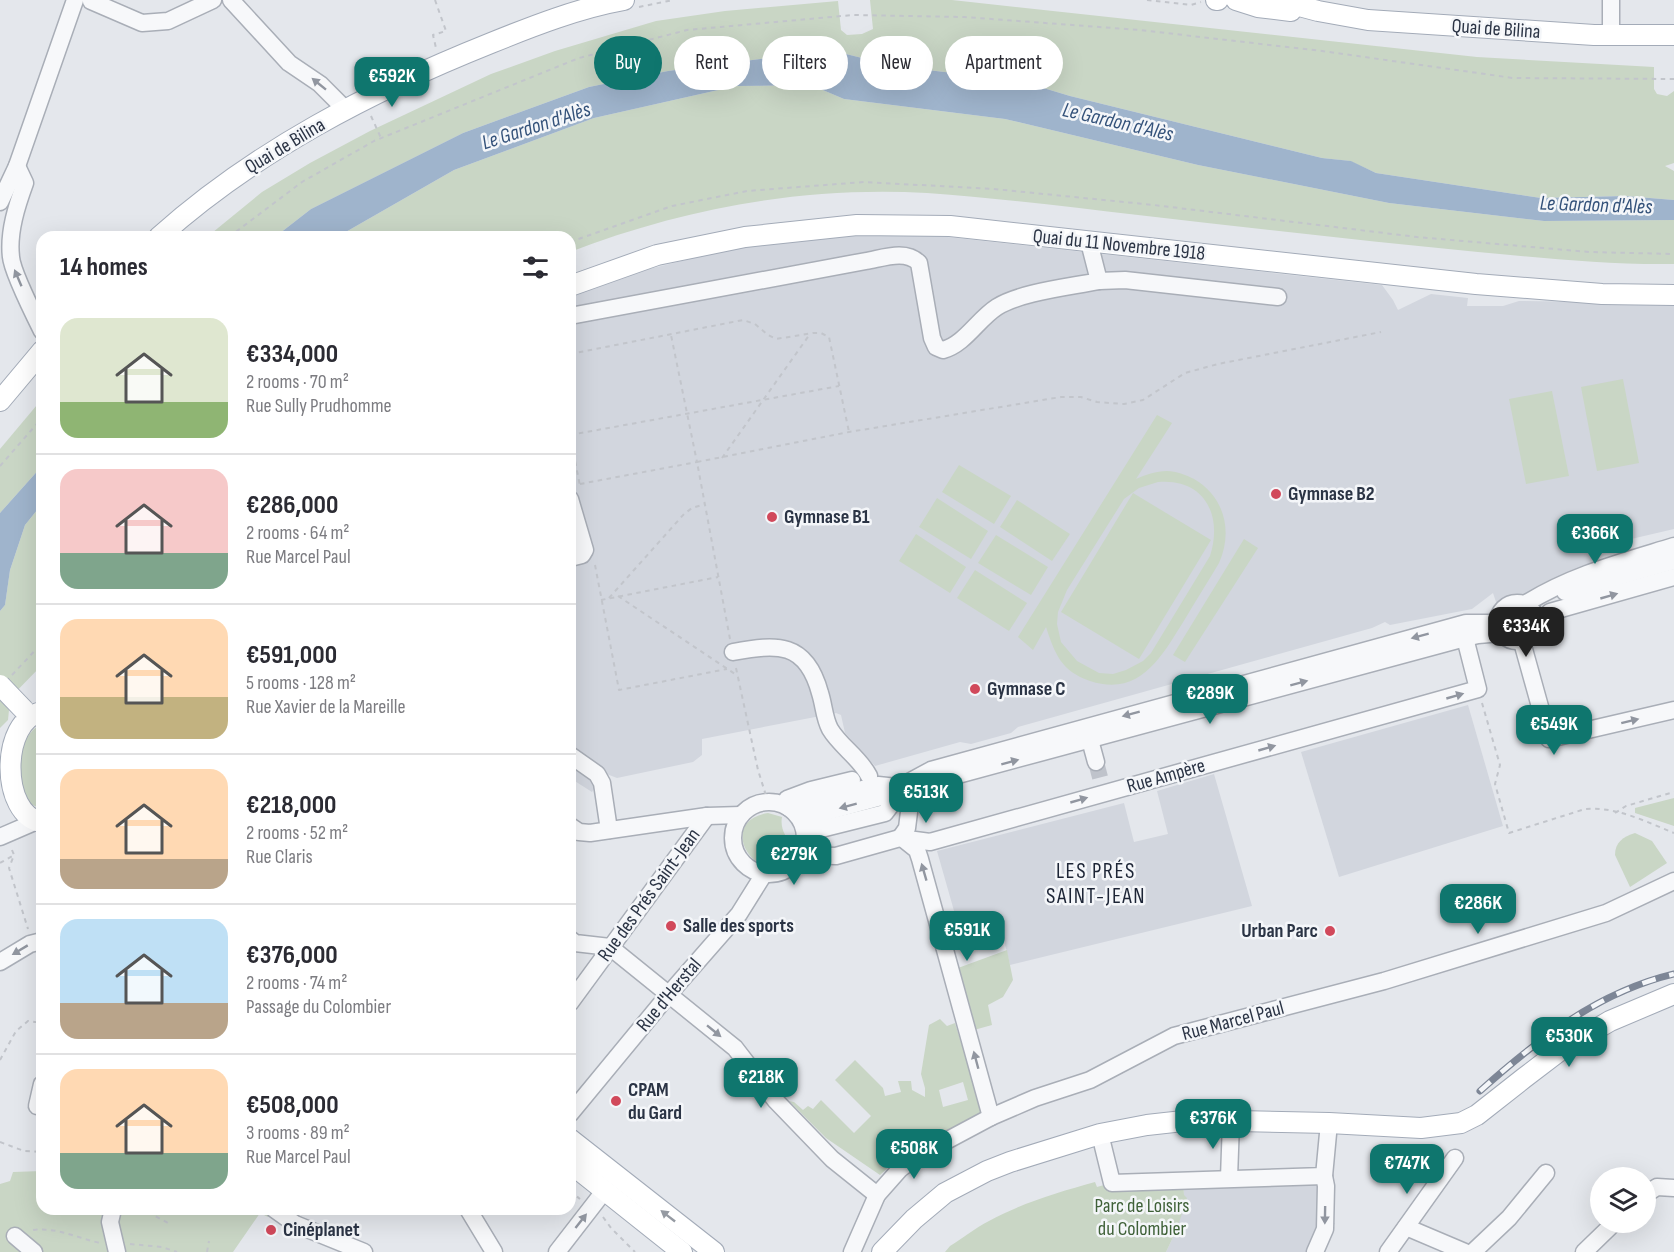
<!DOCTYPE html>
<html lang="en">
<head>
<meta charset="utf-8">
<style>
  :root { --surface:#fff; --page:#f7f7f7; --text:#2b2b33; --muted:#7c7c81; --line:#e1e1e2; --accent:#0f766e }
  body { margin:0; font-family:"Sofia Sans Condensed",sans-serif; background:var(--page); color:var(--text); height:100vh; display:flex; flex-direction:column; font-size:22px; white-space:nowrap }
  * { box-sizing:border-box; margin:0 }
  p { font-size:20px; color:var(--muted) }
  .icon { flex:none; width:33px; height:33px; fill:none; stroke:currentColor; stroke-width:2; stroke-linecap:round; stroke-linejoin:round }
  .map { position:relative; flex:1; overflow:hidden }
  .panel { position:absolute; left:36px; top:231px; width:540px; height:984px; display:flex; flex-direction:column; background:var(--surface); border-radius:18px; box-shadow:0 6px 24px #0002 }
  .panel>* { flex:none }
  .hud { position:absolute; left:594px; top:36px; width:570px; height:54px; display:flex; gap:12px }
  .controls { position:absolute; left:1590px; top:1167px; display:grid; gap:12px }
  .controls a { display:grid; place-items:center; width:66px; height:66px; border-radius:50%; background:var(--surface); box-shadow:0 6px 24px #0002; font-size:30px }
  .price { position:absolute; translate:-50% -51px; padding:0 14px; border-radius:12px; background:var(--accent); color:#fff; font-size:20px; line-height:39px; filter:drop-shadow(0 2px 3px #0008) }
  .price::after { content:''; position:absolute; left:50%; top:36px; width:18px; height:14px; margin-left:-9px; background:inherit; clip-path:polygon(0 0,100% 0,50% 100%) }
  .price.on { background:#222; color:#fff }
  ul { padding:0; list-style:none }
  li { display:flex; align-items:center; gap:18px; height:150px; padding:0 24px }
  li+li { border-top:2px solid var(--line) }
  li span { display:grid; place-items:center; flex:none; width:168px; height:120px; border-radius:18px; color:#555 }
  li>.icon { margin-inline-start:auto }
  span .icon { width:72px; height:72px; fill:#fffc; stroke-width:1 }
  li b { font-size:26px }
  h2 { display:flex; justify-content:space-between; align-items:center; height:72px; padding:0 24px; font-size:26px }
  .chip { padding:0 21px; border-radius:27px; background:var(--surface); box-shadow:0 6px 24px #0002; font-size:21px; line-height:54px }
  .chip.on { background:var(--accent); color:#fff }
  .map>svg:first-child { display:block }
  .built { fill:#d2d6de }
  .green { fill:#c9d6c5; fill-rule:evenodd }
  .water { fill:#9fb4cc }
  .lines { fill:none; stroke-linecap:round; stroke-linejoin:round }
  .minor-tunnel { stroke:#bfc3cb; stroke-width:16; stroke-dasharray:16 8; stroke-linecap:butt }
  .minor-casing { stroke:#a9aeb7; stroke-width:19 }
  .major-casing { stroke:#a3abb8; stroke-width:22 }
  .path { stroke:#c2c5cb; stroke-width:2; stroke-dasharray:4.5 4.5; stroke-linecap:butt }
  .minor { stroke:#f7f8fa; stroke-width:16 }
  .major { stroke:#fff; stroke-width:20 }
  .rail-casing { stroke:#7d8696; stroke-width:7 }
  .rail { stroke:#f4f6f9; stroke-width:4.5; stroke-dasharray:14; stroke-linecap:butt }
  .major-bridge-casing { stroke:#a3abb8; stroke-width:22; stroke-linecap:butt }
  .major-bridge { stroke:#fff; stroke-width:20 }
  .oneway { fill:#9196a0 }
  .oneway2 { fill:#959aa2 }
  .poi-dot { fill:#d1495b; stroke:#f4f6f9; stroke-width:2 }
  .labels { text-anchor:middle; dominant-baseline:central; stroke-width:5; stroke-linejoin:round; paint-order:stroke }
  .street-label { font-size:20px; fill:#2b3445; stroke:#f4f6f9 }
  .poi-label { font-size:20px; font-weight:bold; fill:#2b3445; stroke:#f4f6f9; text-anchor:start }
  .park-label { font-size:20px; fill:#3f6138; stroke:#f4f6f9 }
  .water-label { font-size:21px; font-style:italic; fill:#34527a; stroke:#f4f6f9 }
  .quarter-label { font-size:22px; letter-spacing:1.5px; fill:#1d2536; stroke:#f4f6f9 }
</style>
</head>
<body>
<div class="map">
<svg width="1674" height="1252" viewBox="0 0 1674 1252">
  <rect width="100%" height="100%" fill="#e4e7ec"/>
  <g class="built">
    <path d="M870,234L938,236L1382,285L1393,300L1398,310L1431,294L1468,298L1467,306H1503L1519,301L1674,303V529L1597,547L1599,560L1523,595L1496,602L1493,593L1472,609L1390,625L1385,622L1372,628L1018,727L1011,733L971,744L960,742L875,766L845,733L841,715L836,713L702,739V755L693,762L617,778L604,773L592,792L570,778V296L629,274L714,253L757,245Z"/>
    <path d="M1468,705L1503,826L1339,877L1301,752Z"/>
    <path d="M1214,774L1252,906L1010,965L1001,928L962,939L937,851L1124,803L1134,842L1168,834L1157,791Z"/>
    <path d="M1307,1176L1326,1186V1220L1335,1223L1320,1252H1166L1177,1229L1184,1195L1183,1180Z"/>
  </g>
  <g class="green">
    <path d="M870,0H952L1477,57L1654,67V89L1657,94L1667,96L1674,91V163L1665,166L1674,171V200L1625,196L1541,198L1376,173L1350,161L1322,158L1070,96L1020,81L919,69L866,59L830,50L668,71L589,87L463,133L311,209L275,237H207L262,192L310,163L370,131L491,74L555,51L656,21L725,11L838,1L841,30L847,35L862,34L873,29Z"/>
    <path d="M811,85L844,99L1005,119L1198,165L1389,203L1544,221L1674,220V264C1608,265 1544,258 1478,252C1365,241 1252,228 1138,215C1068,207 998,198 927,193C805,186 684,208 570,252V237H337L454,170L594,118L736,86Z"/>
    <path d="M1623,379L1639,463L1597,471L1581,387Z"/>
    <path d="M1552,391L1569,476L1526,484L1509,399Z"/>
    <path d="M42,399V466L0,513V449Z"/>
    <path d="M1157,415L1172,423L1136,479C1145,475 1156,471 1167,471C1176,471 1186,475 1194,479C1225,497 1233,532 1219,563C1208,582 1196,600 1185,619C1163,654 1141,698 1090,681C1061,671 1055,654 1046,627L1033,650L1018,637ZM1158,482C1205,478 1223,516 1210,556L1151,653L1143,661L1126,670L1113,674L1099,673L1077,661L1061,642L1057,624L1058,612L1067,590L1124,499L1139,488Z"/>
    <path d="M959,465L1011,496L994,524L942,492Z"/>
    <path d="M1133,493L1211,540L1139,659L1061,612Z"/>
    <path d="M937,498L988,531L971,559L919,527Z"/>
    <path d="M1017,500L1070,534L1052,561L1000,527Z"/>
    <path d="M42,504V665L4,704L9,710L8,720L0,728V611L5,605L10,570L25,525Z"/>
    <path d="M916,534L966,567L950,593L899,561Z"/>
    <path d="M996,535L1048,567L1031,595L978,563Z"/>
    <path d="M1244,539L1258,548L1185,662L1173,655Z"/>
    <path d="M975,570L1027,603L1009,631L957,598Z"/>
    <path d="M42,724V809C35,806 27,803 22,796C10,776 20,733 42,724Z"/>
    <path d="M1674,798V826L1635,813V808Z"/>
    <path d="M768,813L782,817C780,828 785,838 794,845C769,903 708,823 768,813Z"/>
    <path d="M1635,833L1652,841L1667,863L1630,887L1615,855C1615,842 1623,837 1635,833Z"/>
    <path d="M1007,950L1013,980L1003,997L988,1005L992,1025L974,1030L958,968Z"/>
    <path d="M940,1019L947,1026L955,1023L978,1097L983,1107L981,1115L908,1149L880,1175L826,1138L789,1101L794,1102L803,1110L808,1106L813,1109L821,1100L854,1133L871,1116L835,1080L855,1060L883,1088L885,1096L901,1092L898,1081H911L912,1090L925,1097V1088L921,1074L929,1025ZM963,1082L968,1100L943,1107L939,1090Z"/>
    <path d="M42,1171V1209H274L268,1217L260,1213L233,1252H0V1184L10,1181L13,1172Z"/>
    <path d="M1183,1180L1184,1195L1187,1198L1177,1229L1166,1252H945L950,1246C963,1238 975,1228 989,1221C1022,1203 1059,1192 1095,1182L1097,1187L1104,1185Z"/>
  </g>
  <g class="water">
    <path d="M830,50L866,59L919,69L1020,81L1070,96L1322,158L1351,161L1376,173L1541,198L1625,196L1674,200V220L1544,221L1389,203L1198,165L1005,119L844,99L811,85L736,86L594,118L454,170L337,237H275L311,209L463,133L589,87L668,71Z"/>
    <path d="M42,466V504L25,525L10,570L5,605L0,611V513Z"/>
  </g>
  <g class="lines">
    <path class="minor-tunnel" d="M1096,762L1101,781"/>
    <g class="minor-casing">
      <g id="minor">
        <path d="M231,0L289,63L320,84L346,110"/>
        <path d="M1611,0V35"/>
        <path d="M91,1L142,23L168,21L213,0"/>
        <path d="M17,166L25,183C17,205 8,232 11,257C12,270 35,317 42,331"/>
        <path d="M0,202L17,166L75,0"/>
        <path d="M1099,281L1125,280L1278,297"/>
        <path d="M570,316L866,261C883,258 906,249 919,263L932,338L936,347L943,350C965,344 978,319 997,307C1021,292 1070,287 1099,281L1089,242"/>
        <path d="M570,499L585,550L582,555L570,558"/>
        <path d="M1565,592L1674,561"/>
        <circle cx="1517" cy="622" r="19"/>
        <path d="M1525,604C1571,575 1622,562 1674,546"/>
        <path d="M1537,625L1550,612L1674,577"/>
        <path d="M1522,642L1549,739L1674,710"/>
        <path d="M733,652C777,644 806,641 820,693C824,705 824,718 830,729C840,746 860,758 869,776"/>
        <path d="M1090,740L1096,762"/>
        <path d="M570,755L597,774L602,783L609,830"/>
        <path d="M787,799L811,790L852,780"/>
        <circle cx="769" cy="838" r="36"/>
        <path d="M789,808L878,785L897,787L915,792L943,779L1465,638L1478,635L1501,633"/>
        <path d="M797,815L808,817L881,797L931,770L1466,623H1497"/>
        <path d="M803,823L808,828L817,830L885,813L891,805L897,787"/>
        <path d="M570,826L579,832L590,833L707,816L741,815"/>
        <path d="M0,837L37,821"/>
        <path d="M900,838L907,828L910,804L918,782"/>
        <path d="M902,838L917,850L920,859L991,1117"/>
        <path d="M802,855L836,856L900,838L930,842L1478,689L1465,638"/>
        <path d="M570,939L575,943L610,947L735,1048L776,1101L832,1159L877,1195"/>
        <path d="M0,962L30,944L42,941"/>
        <path d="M570,1003L707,816"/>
        <path d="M42,1084L37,1106L42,1107"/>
        <path d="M570,1114L669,994L739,914L764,874"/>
        <path d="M1100,1134L1112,1183L1324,1176L1329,1123"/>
        <path d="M1229,1178L1231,1122"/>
        <path d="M1646,1194L1657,1187L1674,1188"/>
        <path d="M113,1209L110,1222L117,1252"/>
        <path d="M274,1209L295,1224L364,1252"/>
        <path d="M468,1209L494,1252"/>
        <path d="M1406,1227L1465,1252"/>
        <path d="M15,1236L34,1252"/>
        <path d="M557,1252L605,1190"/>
        <path d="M852,1252L877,1195L900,1169L916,1157L991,1117L1035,1098L1090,1080L1174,1036L1384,981L1606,913L1674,881"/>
        <path d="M1315,1252L1325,1229L1326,1186L1324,1176"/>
        <path d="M1388,1252L1455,1158"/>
        <path d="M1473,1252L1509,1218L1546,1173"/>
        <path d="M1584,1252L1615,1222"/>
      </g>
    </g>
    <g class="major-casing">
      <g id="major">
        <path d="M1216,0H1218"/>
        <path d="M1236,0L1258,7L1291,11"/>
        <path d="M1277,0L1318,11L1368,20L1594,35H1674"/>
        <path d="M159,237C255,151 371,91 491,43C533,26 579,8 624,0"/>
        <path d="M570,286L657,255L745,237L857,225L950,226L1476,284L1602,294L1674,295"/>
        <path d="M0,401L42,351"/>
        <path d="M42,712C0,719 0,816 42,822"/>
        <path d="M570,1139L714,1252"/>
        <path d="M570,1163L682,1252"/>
        <path d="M882,1252L914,1219L945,1193L987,1171L1010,1162L1100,1134L1147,1125L1192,1120L1329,1123L1421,1128L1461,1123L1477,1115L1524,1078L1562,1049L1610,1021L1674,994"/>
      </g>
    </g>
    <g class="path">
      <path d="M435,0L446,31L433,35L436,48"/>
      <path d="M1147,0L1191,5L1201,2"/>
      <path d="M639,7L673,0"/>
      <path d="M371,116L381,138"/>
      <path d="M229,237L302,182L374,141L579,58L687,30L853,15L964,17L1140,30L1322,51L1513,78L1674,79"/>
      <path d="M570,242L672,206L747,191L864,182L994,189L1154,205L1417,237L1589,252L1674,254"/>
      <path d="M570,354L743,320L755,324L768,335L776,339L813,333H821L829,337L849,432"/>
      <path d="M570,435L580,486"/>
      <path d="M570,435L839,386"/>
      <path d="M722,458L810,334"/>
      <path d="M0,466L42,418"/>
      <path d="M580,484L697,462L671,335"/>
      <path d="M595,565L619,690L727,669"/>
      <path d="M618,596L735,674"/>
      <path d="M609,598L684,514L692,508L705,504"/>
      <path d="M601,600L718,577"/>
      <path d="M730,639L697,462L849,432L1061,397H1081L1097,402L1124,404L1143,400L1185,373L1218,364L1381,332"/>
      <path d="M736,668L758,770L768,802"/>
      <path d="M12,675L42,643"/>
      <path d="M1482,703L1500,765L1495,784L1509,833L1585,809C1615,806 1647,822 1674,833"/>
      <path d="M1615,813L1626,806L1674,792"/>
      <path d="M12,850L14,855L9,868L28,929"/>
      <path d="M0,863L14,855"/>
      <path d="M0,1060L16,1031L28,1021L42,1023"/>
      <path d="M0,1142L24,1151L42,1152"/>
      <path d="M570,1191L580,1199"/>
      <path d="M151,1209L155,1216L170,1224"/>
      <path d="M603,1217L611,1228L635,1252"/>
      <path d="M33,1230C57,1227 77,1238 100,1243"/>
      <path d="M130,1244L162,1247L177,1252"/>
      <path d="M207,1252L209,1241"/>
    </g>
    <use href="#minor" class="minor"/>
    <use href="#major" class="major"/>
    <g class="rail-casing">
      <path id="rail" d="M1480,1091C1537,1040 1598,992 1674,974"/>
    </g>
    <use href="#rail" class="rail"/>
    <g class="major-bridge-casing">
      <path id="major-bridge" d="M0,685L24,710"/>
    </g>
    <use href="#major-bridge" class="major-bridge"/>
  </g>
  <defs><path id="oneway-solid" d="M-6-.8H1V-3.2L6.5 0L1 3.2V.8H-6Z" transform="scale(1.5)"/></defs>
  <g class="oneway">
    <use href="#oneway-solid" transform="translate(319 84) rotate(-141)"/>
    <use href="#oneway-solid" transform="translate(18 278) rotate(-113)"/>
    <use href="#oneway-solid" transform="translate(1609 596) rotate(-16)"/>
    <use href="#oneway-solid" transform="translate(1420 636) rotate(165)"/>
    <use href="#oneway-solid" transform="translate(1299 683) rotate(-15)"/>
    <use href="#oneway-solid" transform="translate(1455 696) rotate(-16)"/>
    <use href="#oneway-solid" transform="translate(1131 714) rotate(165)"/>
    <use href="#oneway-solid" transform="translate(1630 721) rotate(-14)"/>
    <use href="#oneway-solid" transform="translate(1267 748) rotate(-16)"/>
    <use href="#oneway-solid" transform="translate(1010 762) rotate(-15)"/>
    <use href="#oneway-solid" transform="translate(1079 800) rotate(-16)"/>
    <use href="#oneway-solid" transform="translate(848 806) rotate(165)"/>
    <use href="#oneway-solid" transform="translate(924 872) rotate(-106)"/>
    <use href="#oneway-solid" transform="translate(20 950) rotate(149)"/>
    <use href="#oneway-solid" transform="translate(714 1031) rotate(39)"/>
    <use href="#oneway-solid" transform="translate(976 1060) rotate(-105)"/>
    <use href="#oneway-solid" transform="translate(1325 1215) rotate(91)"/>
    <use href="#oneway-solid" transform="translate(581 1221) rotate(-52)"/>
  </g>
  <use class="oneway2" href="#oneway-solid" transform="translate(668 1216) rotate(-142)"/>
  <g class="poi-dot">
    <circle cx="1276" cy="494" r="6"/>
    <circle cx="772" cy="517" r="6"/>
    <circle cx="975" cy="689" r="6"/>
    <circle cx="671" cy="926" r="6"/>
    <circle cx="1330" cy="931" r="6"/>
    <circle cx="616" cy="1101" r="6"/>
    <circle cx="271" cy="1230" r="6"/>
  </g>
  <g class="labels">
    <g class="street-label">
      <text transform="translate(1496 29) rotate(4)">Quai de Bilina</text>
      <text transform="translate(285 146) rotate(-31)">Quai de Bilina</text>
      <text transform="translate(1119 245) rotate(6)">Quai du 11 Novembre 1918</text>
      <text transform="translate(1166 776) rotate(-16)">Rue Ampère</text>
      <text transform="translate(649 895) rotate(-54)">Rue des Prés Saint-Jean</text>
      <text transform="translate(669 995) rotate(-50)">Rue d'Herstal</text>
      <text transform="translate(1233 1021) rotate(-15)">Rue Marcel Paul</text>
    </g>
    <g class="poi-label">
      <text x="1288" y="494">Gymnase B2</text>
      <text x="784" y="517">Gymnase B1</text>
      <text x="987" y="689">Gymnase C</text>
      <text x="683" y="926">Salle des sports</text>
      <text x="1318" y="931" text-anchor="end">Urban Parc</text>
      <text x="628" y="1090">CPAM<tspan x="628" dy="23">du Gard</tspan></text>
      <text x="283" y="1230">Cinéplanet</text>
    </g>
    <g class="park-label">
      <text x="1142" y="1206">Parc de Loisirs<tspan x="1142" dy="23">du Colombier</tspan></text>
    </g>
    <g class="water-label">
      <text transform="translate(1118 122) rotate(13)">Le Gardon d'Alès</text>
      <text transform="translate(536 126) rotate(-18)">Le Gardon d'Alès</text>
      <text transform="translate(1596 205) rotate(2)">Le Gardon d'Alès</text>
    </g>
    <g class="quarter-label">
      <text x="1096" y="871">LES PRÉS<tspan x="1096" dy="25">SAINT-JEAN</tspan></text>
    </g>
  </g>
</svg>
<div class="controls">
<a><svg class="icon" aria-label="layers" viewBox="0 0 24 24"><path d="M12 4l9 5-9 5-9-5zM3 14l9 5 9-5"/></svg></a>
</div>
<b class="price" style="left:392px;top:108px">€592K</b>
<b class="price" style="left:1595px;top:565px">€366K</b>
<b class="price on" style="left:1526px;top:658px">€334K</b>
<b class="price" style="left:1210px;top:725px">€289K</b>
<b class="price" style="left:1554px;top:756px">€549K</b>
<b class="price" style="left:926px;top:824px">€513K</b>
<b class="price" style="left:794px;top:886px">€279K</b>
<b class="price" style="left:1478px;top:935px">€286K</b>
<b class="price" style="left:967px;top:962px">€591K</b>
<b class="price" style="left:1569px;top:1068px">€530K</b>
<b class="price" style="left:761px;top:1109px">€218K</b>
<b class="price" style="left:1213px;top:1150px">€376K</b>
<b class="price" style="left:914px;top:1180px">€508K</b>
<b class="price" style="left:1407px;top:1195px">€747K</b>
<div class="hud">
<a class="chip on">Buy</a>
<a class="chip">Rent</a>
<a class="chip">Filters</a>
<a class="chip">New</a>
<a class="chip">Apartment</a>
</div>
<section class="panel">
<h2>14 homes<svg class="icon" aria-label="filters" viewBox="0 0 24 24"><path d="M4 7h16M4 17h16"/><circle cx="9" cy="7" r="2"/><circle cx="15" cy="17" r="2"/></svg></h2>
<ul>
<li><span style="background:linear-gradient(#dfe7d0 70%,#8fb573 0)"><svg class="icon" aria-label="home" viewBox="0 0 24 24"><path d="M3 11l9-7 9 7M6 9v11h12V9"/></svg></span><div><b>€334,000</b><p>2 rooms · 70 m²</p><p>Rue Sully Prudhomme</p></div></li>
<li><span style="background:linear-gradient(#f6c9c9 70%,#7fa58c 0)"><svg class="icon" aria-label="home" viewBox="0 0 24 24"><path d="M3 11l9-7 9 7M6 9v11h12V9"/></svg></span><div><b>€286,000</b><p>2 rooms · 64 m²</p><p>Rue Marcel Paul</p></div></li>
<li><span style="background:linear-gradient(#ffd9b3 65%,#c2b280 0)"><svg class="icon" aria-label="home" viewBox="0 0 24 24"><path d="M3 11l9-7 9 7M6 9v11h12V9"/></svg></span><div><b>€591,000</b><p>5 rooms · 128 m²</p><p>Rue Xavier de la Mareille</p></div></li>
<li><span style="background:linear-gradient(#ffd9b3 75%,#b9a48a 0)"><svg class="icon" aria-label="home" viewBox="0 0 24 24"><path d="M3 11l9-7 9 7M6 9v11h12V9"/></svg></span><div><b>€218,000</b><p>2 rooms · 52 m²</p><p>Rue Claris</p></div></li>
<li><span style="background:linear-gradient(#bfe0f5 70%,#b9a48a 0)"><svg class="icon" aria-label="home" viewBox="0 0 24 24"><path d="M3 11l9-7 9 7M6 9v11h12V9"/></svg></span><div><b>€376,000</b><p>2 rooms · 74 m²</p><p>Passage du Colombier</p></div></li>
<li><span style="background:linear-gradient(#ffd9b3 70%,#7fa58c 0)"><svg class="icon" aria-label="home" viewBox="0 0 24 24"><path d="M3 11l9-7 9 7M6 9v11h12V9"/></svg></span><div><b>€508,000</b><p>3 rooms · 89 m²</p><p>Rue Marcel Paul</p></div></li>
</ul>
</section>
</div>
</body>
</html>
